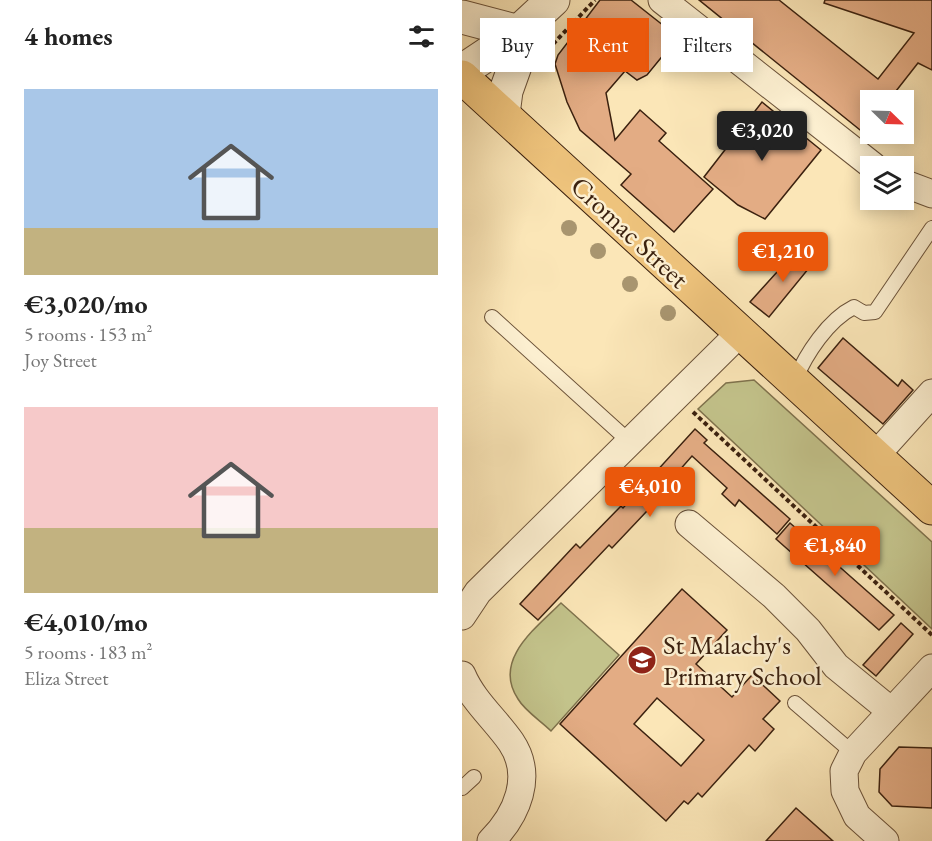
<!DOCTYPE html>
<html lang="en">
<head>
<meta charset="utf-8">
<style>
  :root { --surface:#fff; --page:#f2f2f2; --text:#222; --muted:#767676; --accent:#ea580c }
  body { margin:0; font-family:"EB Garamond",serif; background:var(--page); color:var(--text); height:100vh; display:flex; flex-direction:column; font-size:22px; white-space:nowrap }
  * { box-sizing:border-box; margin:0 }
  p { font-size:20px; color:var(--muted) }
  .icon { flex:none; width:33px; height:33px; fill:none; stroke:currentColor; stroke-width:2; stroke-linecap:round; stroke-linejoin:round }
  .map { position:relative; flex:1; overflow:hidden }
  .panel { display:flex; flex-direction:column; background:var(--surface); width:462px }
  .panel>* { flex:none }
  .guide { position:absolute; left:18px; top:18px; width:362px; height:54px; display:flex; gap:12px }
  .needle { width:39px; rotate:113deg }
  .controls { position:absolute; left:398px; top:90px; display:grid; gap:12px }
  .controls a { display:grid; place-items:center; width:54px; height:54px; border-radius:0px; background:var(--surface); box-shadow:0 3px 15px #0003; font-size:30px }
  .price { position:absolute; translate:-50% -51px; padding:0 14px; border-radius:6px; background:var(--accent); color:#fff; font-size:20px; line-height:39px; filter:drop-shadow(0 2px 3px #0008) }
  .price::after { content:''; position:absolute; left:50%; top:36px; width:18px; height:14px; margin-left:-9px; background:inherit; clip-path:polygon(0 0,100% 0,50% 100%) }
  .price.on { background:#222; color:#fff }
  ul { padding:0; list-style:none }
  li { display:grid; align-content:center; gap:12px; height:318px; padding:0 24px }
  li span { display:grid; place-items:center; height:186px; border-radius:0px; color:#555 }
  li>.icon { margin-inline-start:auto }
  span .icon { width:108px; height:108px; fill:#fffc; stroke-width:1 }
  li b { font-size:26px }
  h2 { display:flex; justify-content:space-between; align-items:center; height:72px; padding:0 24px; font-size:26px }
  .pill { padding:0 21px; border-radius:0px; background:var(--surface); box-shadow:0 3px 15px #0003; font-size:21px; line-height:54px }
  .pill.on { background:var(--accent); color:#fff }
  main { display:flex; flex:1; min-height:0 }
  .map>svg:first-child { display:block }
  .green { fill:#c3c38b; stroke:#7f724d; stroke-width:1.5 }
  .building { fill:#e3ac84; stroke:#3b210f; stroke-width:1.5; fill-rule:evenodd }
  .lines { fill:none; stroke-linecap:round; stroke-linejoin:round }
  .service-casing { stroke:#6b5239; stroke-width:16 }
  .minor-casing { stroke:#6b5239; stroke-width:29 }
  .tertiary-casing { stroke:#6b5239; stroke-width:35 }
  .primary-casing { stroke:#3b210f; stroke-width:35 }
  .path { stroke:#3b210f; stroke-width:4; stroke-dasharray:4.5 3; stroke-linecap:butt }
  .service { stroke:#fcefd0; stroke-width:14 }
  .minor { stroke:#fcefd0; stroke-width:27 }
  .tertiary { stroke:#fcefd0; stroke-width:33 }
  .primary { stroke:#eec37c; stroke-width:33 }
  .tree { fill:#a8956f }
  .labels { text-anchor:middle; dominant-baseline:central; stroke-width:5; stroke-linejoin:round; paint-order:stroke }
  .street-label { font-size:27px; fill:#3b210f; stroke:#fcefd0 }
  .poi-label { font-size:27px; fill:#3b210f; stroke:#fcefd0; text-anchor:start }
</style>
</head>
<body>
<main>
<section class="panel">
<h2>4 homes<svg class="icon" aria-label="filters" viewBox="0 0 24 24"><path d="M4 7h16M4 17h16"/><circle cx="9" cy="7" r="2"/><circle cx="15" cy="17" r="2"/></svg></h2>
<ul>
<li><span style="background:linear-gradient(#a9c7e8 75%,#c2b280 0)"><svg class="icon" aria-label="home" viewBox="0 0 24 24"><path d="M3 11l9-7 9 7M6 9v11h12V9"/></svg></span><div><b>€3,020/mo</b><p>5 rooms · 153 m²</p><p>Joy Street</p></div></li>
<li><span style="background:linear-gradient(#f6c9c9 65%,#c2b280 0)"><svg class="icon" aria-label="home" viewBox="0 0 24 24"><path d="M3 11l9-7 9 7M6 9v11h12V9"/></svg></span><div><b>€4,010/mo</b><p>5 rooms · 183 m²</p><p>Eliza Street</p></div></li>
</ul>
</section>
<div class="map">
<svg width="470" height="841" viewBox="0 0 470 841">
  <rect width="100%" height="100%" fill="#fbe6b7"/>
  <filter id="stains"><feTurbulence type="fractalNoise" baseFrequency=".00333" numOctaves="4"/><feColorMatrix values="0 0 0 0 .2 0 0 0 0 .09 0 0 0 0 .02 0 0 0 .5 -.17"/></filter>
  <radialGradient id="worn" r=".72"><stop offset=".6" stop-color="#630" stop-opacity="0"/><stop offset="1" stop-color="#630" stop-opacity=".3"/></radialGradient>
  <g class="green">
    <path d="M292,380L470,542V629L236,409L264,383Z"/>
    <path d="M99,603L157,655L89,731C79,721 63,711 56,699C30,660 74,628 99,603Z"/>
  </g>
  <g class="building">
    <path d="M138,0H169L216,37L185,75L175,80L163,71L144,93L153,140L178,110L204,133L197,141L251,189L212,232L159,185L169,174L118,130L105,102L93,64L96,55Z"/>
    <path d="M237,0H317L416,79L452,33L362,3L363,0H470V70L456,63L427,100H408V138Z"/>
    <path d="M300,102L359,150L303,219L276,205L242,177Z"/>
    <path d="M334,251L356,257L307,317L288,302Z"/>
    <path d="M381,338L436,386L440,380L451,390L421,424L356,368Z"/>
    <path d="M233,429L245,440L242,443L328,519L315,534L277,500L273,506L260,494L265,488L230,456L200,490L202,493L150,548L147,545L76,620L58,604L114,544L118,548L159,506L161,508Z"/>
    <path d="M328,523L432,615L417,630L314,539Z"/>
    <path d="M220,589L265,630L234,664L270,697L290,675L318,701L301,719L312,729L293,751L287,745L240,797L236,793L226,804L222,801L204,821L98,724ZM195,698L242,740L219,766L172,724Z"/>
    <path d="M439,623L451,634L414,676L401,665Z"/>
    <path d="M437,747L470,748V808L430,806L417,792L418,769Z"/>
    <path d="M334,808L371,841H304Z"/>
  </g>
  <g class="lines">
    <g class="service-casing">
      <g id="service">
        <path d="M30,317L169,443"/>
        <path d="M333,380C344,354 366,320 392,307L402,313L413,312L470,228"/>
        <path d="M333,703L391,753"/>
        <path d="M0,788L12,777"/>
      </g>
    </g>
    <g class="minor-casing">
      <g id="minor">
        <path d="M200,0L411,166"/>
        <path d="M441,183L470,194"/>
        <path d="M413,456L470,393"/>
        <path d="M227,524L312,596L346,630L374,666L429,711"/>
        <path d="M0,616L16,592L278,333"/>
        <path d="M0,675C11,701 33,719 49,742C72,776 55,815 29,841"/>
        <path d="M423,841L395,816L383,791L382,771L391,753L470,668"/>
      </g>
    </g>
    <g class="tertiary-casing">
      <g id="tertiary">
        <path d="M0,17L57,32"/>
        <path d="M0,71L51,37L91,0"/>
        <path d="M41,114L44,91L69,21"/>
      </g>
    </g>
    <g class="primary-casing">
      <path id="primary" d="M0,77L470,508"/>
    </g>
    <g class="path">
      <path d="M91,44L133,0"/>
      <path d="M231,412L470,635"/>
    </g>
    <use href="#service" class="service"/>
    <use href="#minor" class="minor"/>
    <use href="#tertiary" class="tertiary"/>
    <use href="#primary" class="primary"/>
  </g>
  <g class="tree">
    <circle cx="107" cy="228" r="8"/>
    <circle cx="136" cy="251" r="8"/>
    <circle cx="168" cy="284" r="8"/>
    <circle cx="206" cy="313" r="8"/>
  </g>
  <defs>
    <g id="school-disc" transform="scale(1.5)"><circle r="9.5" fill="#8f2418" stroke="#fcefd0"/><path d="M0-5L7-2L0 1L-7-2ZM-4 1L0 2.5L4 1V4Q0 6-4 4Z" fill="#fff"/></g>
  </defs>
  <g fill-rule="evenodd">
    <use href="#school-disc" x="180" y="660"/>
  </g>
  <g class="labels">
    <g class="street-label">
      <text transform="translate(168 232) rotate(43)">Cromac Street</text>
    </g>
    <g class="poi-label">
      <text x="201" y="644">St Malachy's<tspan x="201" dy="31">Primary School</tspan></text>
    </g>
  </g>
  <rect width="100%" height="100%" filter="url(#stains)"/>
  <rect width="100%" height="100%" fill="url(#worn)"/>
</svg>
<div class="controls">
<a><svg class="needle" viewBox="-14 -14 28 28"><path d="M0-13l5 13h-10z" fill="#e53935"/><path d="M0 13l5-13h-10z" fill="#767676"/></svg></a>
<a><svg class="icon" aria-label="layers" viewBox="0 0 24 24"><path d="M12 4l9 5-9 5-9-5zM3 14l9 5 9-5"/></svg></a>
</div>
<b class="price on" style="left:300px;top:162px">€3,020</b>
<b class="price" style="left:321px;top:283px">€1,210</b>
<b class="price" style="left:188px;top:518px">€4,010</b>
<b class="price" style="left:373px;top:577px">€1,840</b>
<div class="guide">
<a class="pill">Buy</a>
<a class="pill on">Rent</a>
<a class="pill">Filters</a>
</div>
</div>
</main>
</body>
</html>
